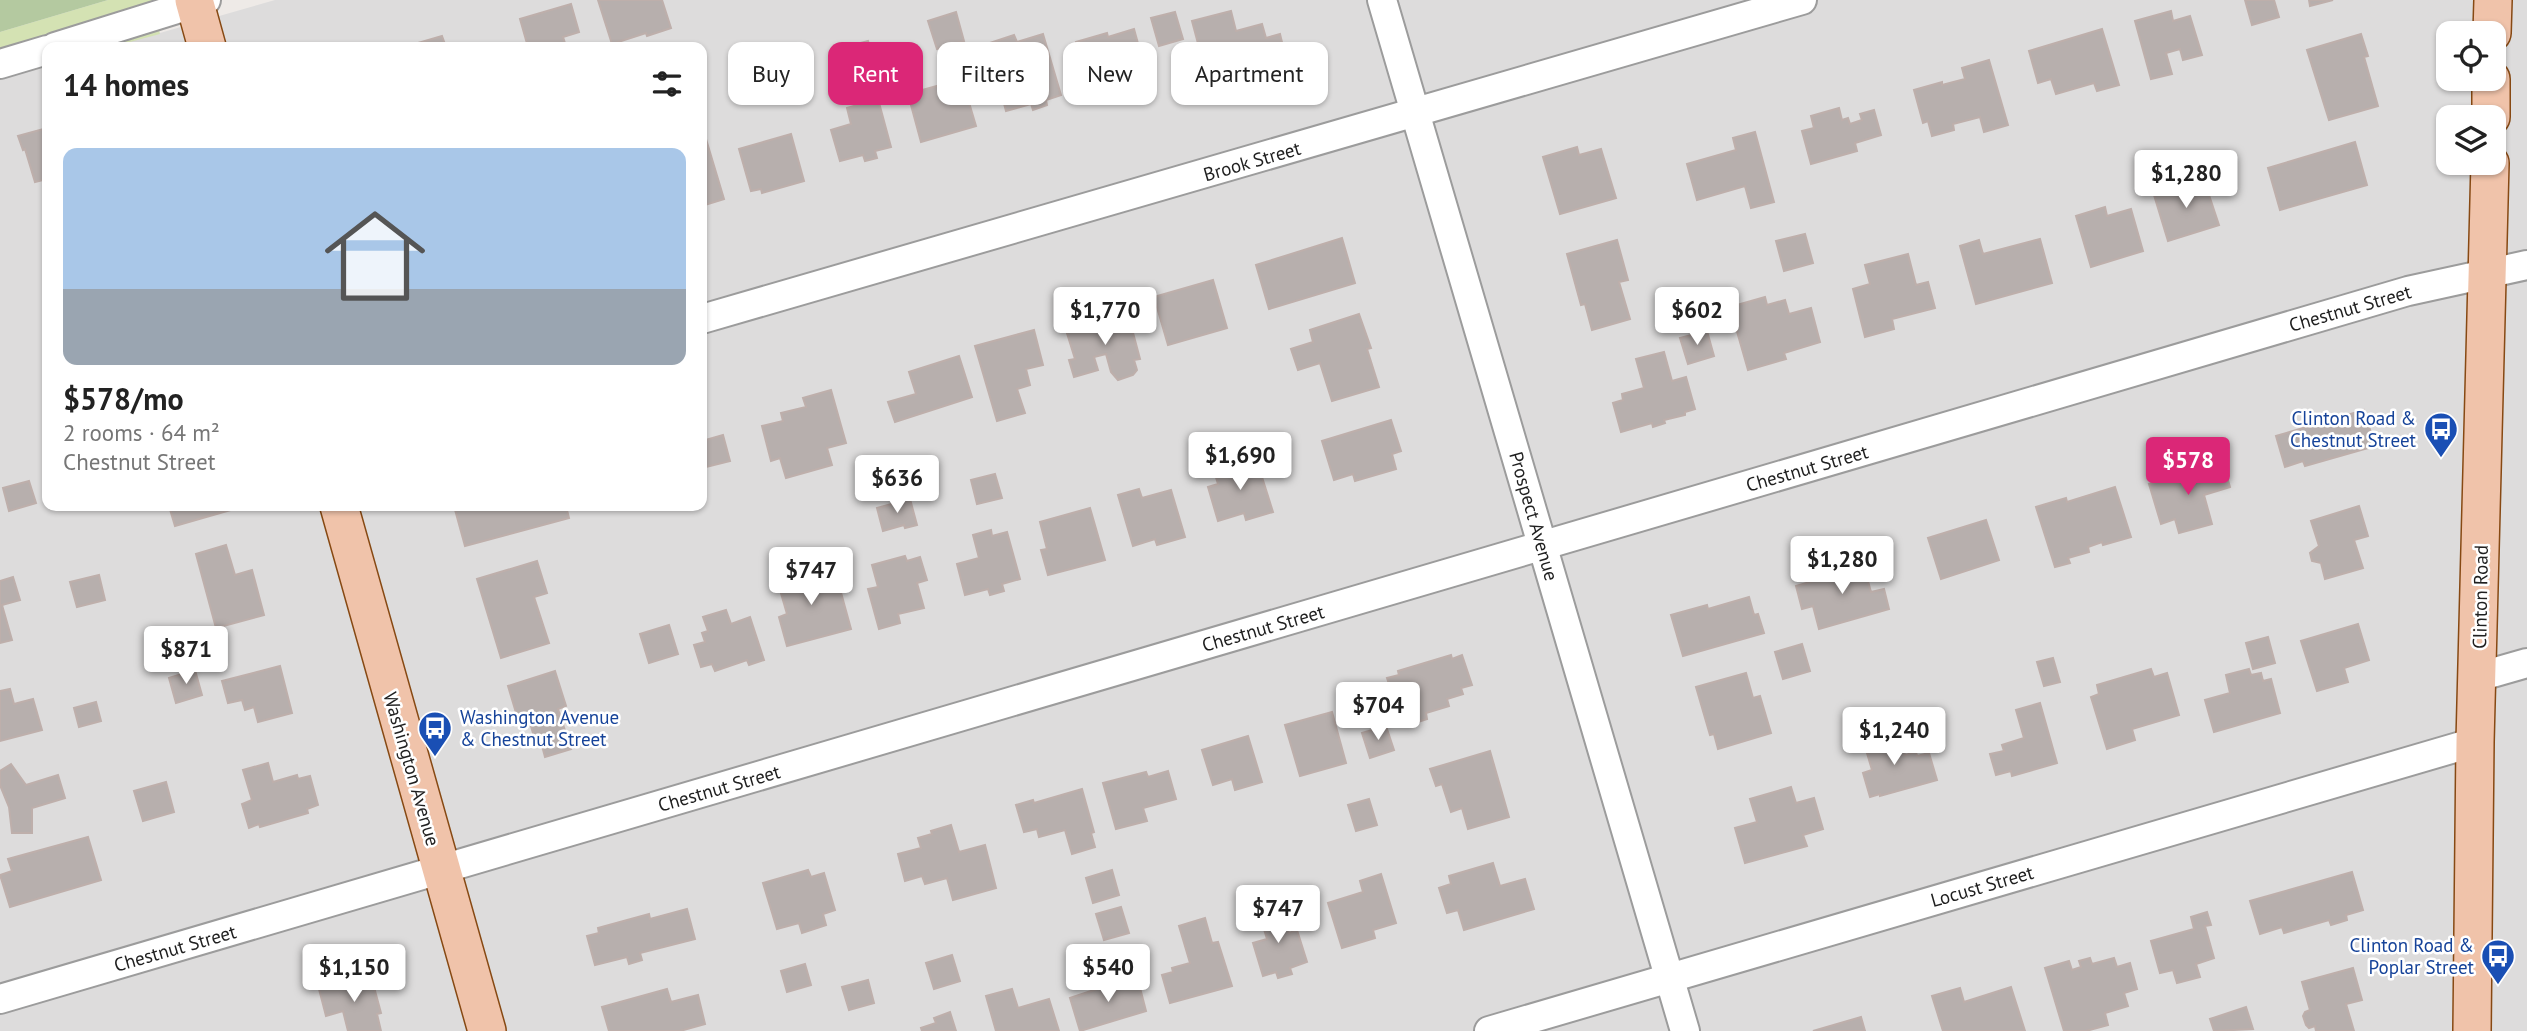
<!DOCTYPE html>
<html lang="en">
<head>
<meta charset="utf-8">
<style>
  :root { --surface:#fff; --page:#f6f6f6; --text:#222; --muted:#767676; --accent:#db2777 }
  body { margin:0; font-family:"PT Sans",sans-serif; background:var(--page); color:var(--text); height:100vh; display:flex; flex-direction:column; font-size:26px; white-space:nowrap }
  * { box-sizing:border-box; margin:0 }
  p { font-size:23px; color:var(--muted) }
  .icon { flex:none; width:38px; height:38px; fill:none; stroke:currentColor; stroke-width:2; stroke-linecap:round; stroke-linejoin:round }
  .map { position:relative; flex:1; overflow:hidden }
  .details { position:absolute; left:42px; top:42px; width:665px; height:469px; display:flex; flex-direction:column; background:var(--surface); border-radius:14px; box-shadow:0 2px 5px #0004 }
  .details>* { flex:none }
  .hud { position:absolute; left:728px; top:42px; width:665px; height:63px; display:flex; gap:14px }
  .tools { position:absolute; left:2436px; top:21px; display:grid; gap:14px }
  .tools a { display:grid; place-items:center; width:70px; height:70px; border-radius:14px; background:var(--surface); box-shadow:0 2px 5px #0004; font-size:35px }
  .price { position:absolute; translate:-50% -60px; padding:0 16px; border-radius:7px; background:#fff; color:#222; font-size:23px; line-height:46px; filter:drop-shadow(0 2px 4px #0008) }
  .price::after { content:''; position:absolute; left:50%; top:42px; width:21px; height:16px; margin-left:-10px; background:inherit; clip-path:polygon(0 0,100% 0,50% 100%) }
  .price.current { background:var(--accent); color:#fff }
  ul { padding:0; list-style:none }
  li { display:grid; align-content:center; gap:14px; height:371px; padding:0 21px }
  li span { display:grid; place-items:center; height:217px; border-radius:14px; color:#555 }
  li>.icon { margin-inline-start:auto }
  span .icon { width:126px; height:126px; fill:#fffc; stroke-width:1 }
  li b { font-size:30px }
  h2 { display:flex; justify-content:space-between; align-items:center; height:84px; padding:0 21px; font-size:30px }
  .tag { padding:0 24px; border-radius:14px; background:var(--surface); box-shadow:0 2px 5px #0004; font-size:24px; line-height:63px }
  .tag.current { background:var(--accent); color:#fff }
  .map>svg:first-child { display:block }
  .residential { fill:#dddcdc; fill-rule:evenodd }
  .grass { fill:#d4e2b3 }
  .forest { fill:#b4c9a0 }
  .building { fill:#b7afad; stroke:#beafab; stroke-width:2 }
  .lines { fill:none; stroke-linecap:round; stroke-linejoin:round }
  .minor-casing { stroke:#9c9c9c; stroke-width:32 }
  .major-casing { stroke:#874913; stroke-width:40 }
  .minor { stroke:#fff; stroke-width:28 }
  .major { stroke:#f0c3aa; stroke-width:37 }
  .labels { text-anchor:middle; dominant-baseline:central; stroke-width:5; stroke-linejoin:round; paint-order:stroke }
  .street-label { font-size:19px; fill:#1f1f1f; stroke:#fff }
  .transit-label { font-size:19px; fill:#164399; stroke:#fff; text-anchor:end }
</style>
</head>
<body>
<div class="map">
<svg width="2527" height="1031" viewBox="0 0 2527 1031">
  <rect width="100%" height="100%" fill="#eeeae7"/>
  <path class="residential" d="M275,0H2527V1031H0V78L47,65V506H702V47H111ZM2448,33H2494V79H2448ZM2448,117H2494V163H2448Z"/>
  <path class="grass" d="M108,0H152L160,34L111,47H47V65L0,78V32Z"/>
  <path class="forest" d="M0,0H108L0,32Z"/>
  <g class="building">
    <path d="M598,0H662L671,28L647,36L646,33L612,44Z"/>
    <path d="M2245,0H2274L2279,17L2252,25Z"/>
    <path d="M2309,0H2333L2310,6Z"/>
    <path d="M571,4L579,32L563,37L565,43L552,47H528L520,19Z"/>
    <path d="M1231,11L1236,31L1262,24L1266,38L1280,34L1287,63L1276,66L1277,68L1226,82L1224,74L1213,77L1211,69L1199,72L1194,53L1200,51L1192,21Z"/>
    <path d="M2171,11L2173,21L2190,16L2202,55L2183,60L2180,49L2166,53L2172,74L2151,79L2135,21Z"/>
    <path d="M956,12L964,41L937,49L928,21Z"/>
    <path d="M1175,12L1183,39L1159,46L1151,18Z"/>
    <path d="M1134,29L1147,76L1101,90L1099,85L1090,87L1076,42L1107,33L1108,37Z"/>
    <path d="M2102,29L2119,85L2097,91L2094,83L2056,94L2051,79L2038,83L2029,51Z"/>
    <path d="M1043,34L1061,95L1046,100L1047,105L1033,110L1031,104L1006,111L999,85L1009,82L1007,75L1014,73L1010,62L997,66L990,43L1014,35L1017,42Z"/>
    <path d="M2361,34L2368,56L2364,57L2378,106L2329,120L2307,50Z"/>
    <path d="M442,36L446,47H397L418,43Z"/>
    <path d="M868,41L875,66L853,72L846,47Z"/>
    <path d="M1989,60L2008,125L1984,132L1980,117L1953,124L1954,130L1932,136L1928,121L1923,123L1914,90L1942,82V85L1965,79L1962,68Z"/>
    <path d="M784,66L792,91L765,99L757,74Z"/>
    <path d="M962,79L976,126L921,142L908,94Z"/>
    <path d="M878,99L891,147L875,151L877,158L865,161L863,155L840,161L831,130L851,124L847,108Z"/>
    <path d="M1839,108L1842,120L1848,118L1850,124L1862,120L1860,114L1874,110L1881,135L1855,143L1857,151L1811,164L1802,131L1814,128L1811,116Z"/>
    <path d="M47,128V179L35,182L25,149L23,150L18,136Z"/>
    <path d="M1755,132L1774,202L1751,208L1745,186L1697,200L1687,164L1736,150L1733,138Z"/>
    <path d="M791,134L804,181L762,193L761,189L751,191L739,149Z"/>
    <path d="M706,139L724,199L702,206V141Z"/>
    <path d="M2355,142L2367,185L2280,210L2268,168Z"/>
    <path d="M1577,147L1579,155L1601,149L1616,198L1560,214L1543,157Z"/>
    <path d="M2204,180L2219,225L2168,241L2154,195Z"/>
    <path d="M2105,207L2107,216L2131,209L2143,251L2091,267L2076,216Z"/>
    <path d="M1805,234L1813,263L1784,271L1776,241Z"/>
    <path d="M1342,238L1355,283L1269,309L1256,265Z"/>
    <path d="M2040,239L2052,283L1976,304L1960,246L1979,240L1983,254Z"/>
    <path d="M1617,240L1628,280L1619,282L1630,319L1592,330L1585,304L1581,305L1567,254Z"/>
    <path d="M1908,254L1916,285L1928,282L1935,308L1892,319L1894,329L1865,337L1853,289L1870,284L1865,265Z"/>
    <path d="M1213,280L1227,328L1168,345L1154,297Z"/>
    <path d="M1765,297L1767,305L1785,300L1789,314L1811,308L1820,342L1784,353L1786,359L1748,370L1730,307Z"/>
    <path d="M1128,314L1140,359L1134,360L1137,370L1133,375L1118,380L1111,372L1106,354L1094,357L1098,370L1074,377L1069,360L1075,359L1066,330Z"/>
    <path d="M1359,314L1371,348L1367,349L1379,387L1332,401L1320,363L1298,370L1291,349L1313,342L1310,330Z"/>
    <path d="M1034,330L1043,365L1026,369L1030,385L1017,389L1025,413L997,421L975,346Z"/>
    <path d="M1707,331L1714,356L1688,364L1680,338Z"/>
    <path d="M1664,352L1672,381L1686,377L1695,409L1685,412V415L1664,420L1665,423L1653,427L1652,423L1621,432L1613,403L1623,400L1622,394L1644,388L1636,359Z"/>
    <path d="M959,356L972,397L895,422L888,402L916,394L909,372Z"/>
    <path d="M831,390L846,443L827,448L832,465L786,478L780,458L771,461L762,426L783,421L781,413L806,407L803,398Z"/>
    <path d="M2364,410L2375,446L2305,466L2303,461L2285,467L2276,436Z"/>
    <path d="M1391,420L1401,451L1392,454L1396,469L1355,481L1353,474L1334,480L1322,441Z"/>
    <path d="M723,435L730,461L702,468V441Z"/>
    <path d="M1256,458L1273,512L1246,520L1244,513L1218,521L1208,487L1218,484L1214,471Z"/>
    <path d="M2223,463L2230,487L2204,495L2212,524L2179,533L2175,519L2161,524L2149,484Z"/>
    <path d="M995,474L1002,498L977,504L971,480Z"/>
    <path d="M29,481L36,503L9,511L3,488Z"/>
    <path d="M2115,487L2131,537L2103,545L2102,542L2088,547L2089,552L2068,558L2070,563L2055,567L2036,507L2066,498L2067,502Z"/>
    <path d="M1139,489L1142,498L1171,490L1185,537L1157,545L1155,539L1133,546L1118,495Z"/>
    <path d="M910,499L917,525L905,528L904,525L883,531L877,508Z"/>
    <path d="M169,506H233L234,509L175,526Z"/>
    <path d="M454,506H566L569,518L465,546Z"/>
    <path d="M2359,506L2368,536L2354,540L2363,568L2325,579L2321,563L2312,561L2310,553L2319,546L2311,521Z"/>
    <path d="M1090,508L1105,560L1048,575L1041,550L1047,549L1040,522Z"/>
    <path d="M1986,520L1999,560L1941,579L1928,538Z"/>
    <path d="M991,530L992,536L1007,532L1020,579L1002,584L1004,591L990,595L988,589L965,595L957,564L979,558L973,535Z"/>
    <path d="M226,545L235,575L252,570L264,615L216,628L196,554Z"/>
    <path d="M905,556L907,561L920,557L927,580L917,583L924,608L898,614L900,623L879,629L868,589L878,587L872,565Z"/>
    <path d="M537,561L547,593L534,597L549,643L501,658L477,579Z"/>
    <path d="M1863,563L1871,592L1884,589L1889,609L1819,629L1813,606L1802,609L1796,586L1817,580L1816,576Z"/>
    <path d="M800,564L803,576L814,573L817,584L837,578L851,629L787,646L779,617L787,614L778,583L784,581L781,569Z"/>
    <path d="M99,575L105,600L77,607L70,582Z"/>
    <path d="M13,577L20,600L2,605L12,640L0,643V581Z"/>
    <path d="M1749,597L1754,615L1758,614L1764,633L1683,656L1671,615L1707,605L1708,609Z"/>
    <path d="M726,610L731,624L750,617L764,660L749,665L747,660L715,671L712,664L701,667L694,645L705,642L702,633L708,631L703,617Z"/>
    <path d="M2358,624L2369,660L2344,668L2348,682L2317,691L2301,641Z"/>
    <path d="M669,625L678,654L649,663L640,634Z"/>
    <path d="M2268,637L2275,663L2253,669L2246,643Z"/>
    <path d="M1802,644L1810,671L1783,679L1775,652Z"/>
    <path d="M1451,655L1452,659L1462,655L1472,685L1461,688L1463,694L1447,699L1449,706L1426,713L1427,719L1415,723L1412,713L1400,717L1387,678L1399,675L1398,671Z"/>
    <path d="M2053,658L2060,682L2044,686L2037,662Z"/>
    <path d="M280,666L292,713L258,722L254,707L245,710L242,700L228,703L222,681Z"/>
    <path d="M2151,669L2154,677L2167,673L2179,715L2132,729L2135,740L2107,749L2091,697L2099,694L2097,685Z"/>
    <path d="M2249,669L2251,675L2261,673L2263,681L2271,679L2280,713L2214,732L2205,700L2230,693L2226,675Z"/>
    <path d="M195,670L202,695L176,703L169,678Z"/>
    <path d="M555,671L566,706L558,709L571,749L545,757L541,742L536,743L530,723L520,726L508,686Z"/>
    <path d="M1746,673L1753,698L1760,696L1771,733L1718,749L1714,734L1710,735L1696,687Z"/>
    <path d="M10,689L14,704L33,699L42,730L0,741V691Z"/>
    <path d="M96,702L101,721L79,727L74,708Z"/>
    <path d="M2040,703L2057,763L2012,776L2011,771L1996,775L1990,754L2004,751L2002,745L2024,738L2016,710Z"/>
    <path d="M1332,712L1346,763L1300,776L1285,725Z"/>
    <path d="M1386,726L1394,750L1370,758L1362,733Z"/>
    <path d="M1884,730L1889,747L1902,743L1905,755L1916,752L1917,756L1929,753L1937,780L1880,796V794L1870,797L1863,773L1872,770L1862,736Z"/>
    <path d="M1248,736L1262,782L1235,790L1232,779L1213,785L1202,750Z"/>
    <path d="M1490,751L1509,817L1468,829L1462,808L1451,812L1442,784L1436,786L1430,769Z"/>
    <path d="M268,763L273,782L297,775L298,779L310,776L318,805L307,809L308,813L260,827L259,824L249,828L242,804L252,800L243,770Z"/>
    <path d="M11,764L26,785L58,775L65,798L32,808V833H12L9,807L0,785V771Z"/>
    <path d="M1168,771L1176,799L1143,808L1147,821L1116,829L1103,783L1146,772L1148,777Z"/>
    <path d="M166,782L174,812L143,821L134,791Z"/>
    <path d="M1791,787L1796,803L1814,798L1823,829L1803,835L1807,846L1745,863L1735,828L1757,822L1750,799Z"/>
    <path d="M1082,789L1094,832L1091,833L1095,847L1072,854L1065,830L1039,837L1037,829L1024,832L1016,805L1033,800L1034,803Z"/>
    <path d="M1369,799L1377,825L1356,831L1348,805Z"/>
    <path d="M951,825L959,852L985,845L996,888L953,900L947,878L925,884L922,876L905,881L898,854L921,848L918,838L932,834L931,831Z"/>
    <path d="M88,837L101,880L10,907L0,875L12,871L8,859Z"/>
    <path d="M1493,863L1500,886L1525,879L1534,909L1464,930L1458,910L1447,913L1439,888L1451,884L1449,876Z"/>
    <path d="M808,870L811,877L824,873L835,910L823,914L826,925L802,933L799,923L777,929L763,883Z"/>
    <path d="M1112,870L1119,895L1093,903L1086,878Z"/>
    <path d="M2352,872L2363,910L2346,915L2347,920L2331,925L2329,920L2284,933L2282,927L2260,934L2250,901Z"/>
    <path d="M1381,874L1396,923L1373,930L1375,938L1342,948L1328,903L1363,892L1360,881Z"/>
    <path d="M1281,906L1289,933L1297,930L1307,962L1290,968L1292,974L1278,978L1276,972L1263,976L1253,943L1267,939L1259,913Z"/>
    <path d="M1121,907L1129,933L1104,940L1096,914Z"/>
    <path d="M687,909L695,939L640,953L642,960L629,964L627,957L595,965L587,936L599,933L598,928L649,914L650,919Z"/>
    <path d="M2207,912L2211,925L2205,926L2214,958L2196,964L2200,977L2177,983L2173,970L2160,973L2151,941L2194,929L2191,917Z"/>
    <path d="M1205,918L1212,943L1218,942L1232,986L1170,1003L1162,975L1173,972L1172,968L1190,963L1179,926Z"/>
    <path d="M952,955L960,981L934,989L926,963Z"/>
    <path d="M2090,958L2092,964L2114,958L2117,967L2130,963L2137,989L2124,993L2128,1006L2105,1013L2108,1025L2086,1031H2064L2045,968L2069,961L2072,970L2081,967L2079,961Z"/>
    <path d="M805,964L811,985L787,992L781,971Z"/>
    <path d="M2353,968L2362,1000L2346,1004L2354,1031H2316L2315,1026L2309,1028L2306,1025L2303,1016L2305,1012L2310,1010L2302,982Z"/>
    <path d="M371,976L381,1013L377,1014L381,1031H348L343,1011L326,1016L319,989L339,984L338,979L344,977L345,983Z"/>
    <path d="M868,980L874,1003L849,1010L842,987Z"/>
    <path d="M1124,980L1125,984L1138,980L1146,1011L1080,1031L1070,998Z"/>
    <path d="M2011,987L2025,1031H1943L1932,996L1960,988L1964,1002Z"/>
    <path d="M667,989L671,1002L698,995L705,1024L680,1031H609L602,1007Z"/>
    <path d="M1012,989L1018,1008L1049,999L1059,1031H996L986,996Z"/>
    <path d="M2246,1007L2253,1029L2214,1031L2210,1019Z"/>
    <path d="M950,1012L956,1031H922L921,1028L936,1023L934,1018Z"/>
    <path d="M1861,1017L1865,1031H1813Z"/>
  </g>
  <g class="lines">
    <g class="minor-casing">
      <g id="minor">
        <path d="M1382,0L1685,1031"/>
        <path d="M55,47L206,0"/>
        <path d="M0,64L47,50"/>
        <path d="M702,319L1802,0"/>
        <path d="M2478,677L2527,663"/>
        <path d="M0,999L2408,291L2527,265"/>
        <path d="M1489,1031L2475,742"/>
      </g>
    </g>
    <g class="major-casing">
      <g id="major">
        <path d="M194,0L207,47"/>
        <path d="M2492,33L2493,0"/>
        <path d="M2491,117V79"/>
        <path d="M339,506L487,1031"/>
        <path d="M2472,1031L2475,742L2490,163"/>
      </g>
    </g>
    <use href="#minor" class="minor"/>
    <use href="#major" class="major"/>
  </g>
  <defs>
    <g id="bus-pin" transform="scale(1.75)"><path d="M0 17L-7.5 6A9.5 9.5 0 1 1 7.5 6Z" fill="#1a4fb4" stroke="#fff"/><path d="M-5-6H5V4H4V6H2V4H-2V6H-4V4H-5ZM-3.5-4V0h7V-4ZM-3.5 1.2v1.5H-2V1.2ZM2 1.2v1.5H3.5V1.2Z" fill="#fff"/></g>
  </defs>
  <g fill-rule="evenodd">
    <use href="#bus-pin" x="2441" y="429"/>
    <use href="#bus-pin" x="435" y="728"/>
    <use href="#bus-pin" x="2498" y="956"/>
  </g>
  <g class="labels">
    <g class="street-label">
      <text transform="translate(1252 161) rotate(-16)">Brook Street</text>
      <text transform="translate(2350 308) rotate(-16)">Chestnut Street</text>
      <text transform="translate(1807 468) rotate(-16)">Chestnut Street</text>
      <text transform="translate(1534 516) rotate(74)">Prospect Avenue</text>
      <text transform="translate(2480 597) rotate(-89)">Clinton Road</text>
      <text transform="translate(1263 628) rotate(-16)">Chestnut Street</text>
      <text transform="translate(412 769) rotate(74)">Washington Avenue</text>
      <text transform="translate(719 788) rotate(-16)">Chestnut Street</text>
      <text transform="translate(1982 886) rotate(-16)">Locust Street</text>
      <text transform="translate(175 948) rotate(-16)">Chestnut Street</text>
    </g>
    <g class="transit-label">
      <text x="2416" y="418">Clinton Road &amp;<tspan x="2416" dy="22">Chestnut Street</tspan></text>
      <text x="460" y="717" text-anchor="start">Washington Avenue<tspan x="460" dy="22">&amp; Chestnut Street</tspan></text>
      <text x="2474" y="945">Clinton Road &amp;<tspan x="2474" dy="22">Poplar Street</tspan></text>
    </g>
  </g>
</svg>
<div class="tools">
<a><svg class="icon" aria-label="locate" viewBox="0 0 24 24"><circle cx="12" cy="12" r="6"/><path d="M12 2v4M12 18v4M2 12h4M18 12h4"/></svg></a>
<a><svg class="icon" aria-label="layers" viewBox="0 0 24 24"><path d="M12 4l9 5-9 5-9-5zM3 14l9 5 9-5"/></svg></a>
</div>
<b class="price" style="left:2186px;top:210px">$1,280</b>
<b class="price" style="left:1105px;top:347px">$1,770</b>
<b class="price" style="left:1697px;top:347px">$602</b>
<b class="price" style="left:1240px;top:492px">$1,690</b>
<b class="price current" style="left:2188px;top:497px">$578</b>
<b class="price" style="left:897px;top:515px">$636</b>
<b class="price" style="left:1842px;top:596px">$1,280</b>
<b class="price" style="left:811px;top:607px">$747</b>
<b class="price" style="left:186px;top:686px">$871</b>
<b class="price" style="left:1378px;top:742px">$704</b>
<b class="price" style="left:1894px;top:767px">$1,240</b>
<b class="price" style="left:1278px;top:945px">$747</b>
<b class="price" style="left:354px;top:1004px">$1,150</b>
<b class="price" style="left:1108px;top:1004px">$540</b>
<div class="hud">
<a class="tag">Buy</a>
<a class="tag current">Rent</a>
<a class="tag">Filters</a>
<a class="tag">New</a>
<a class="tag">Apartment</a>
</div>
<section class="details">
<h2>14 homes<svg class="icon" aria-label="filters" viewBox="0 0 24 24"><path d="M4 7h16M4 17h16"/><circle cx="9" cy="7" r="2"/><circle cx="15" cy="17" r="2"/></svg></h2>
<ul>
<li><span style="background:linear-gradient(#a9c7e8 65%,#9aa5b1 0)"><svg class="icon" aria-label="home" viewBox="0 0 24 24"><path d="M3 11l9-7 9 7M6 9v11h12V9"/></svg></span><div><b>$578/mo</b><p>2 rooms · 64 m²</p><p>Chestnut Street</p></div></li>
</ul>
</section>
</div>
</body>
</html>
